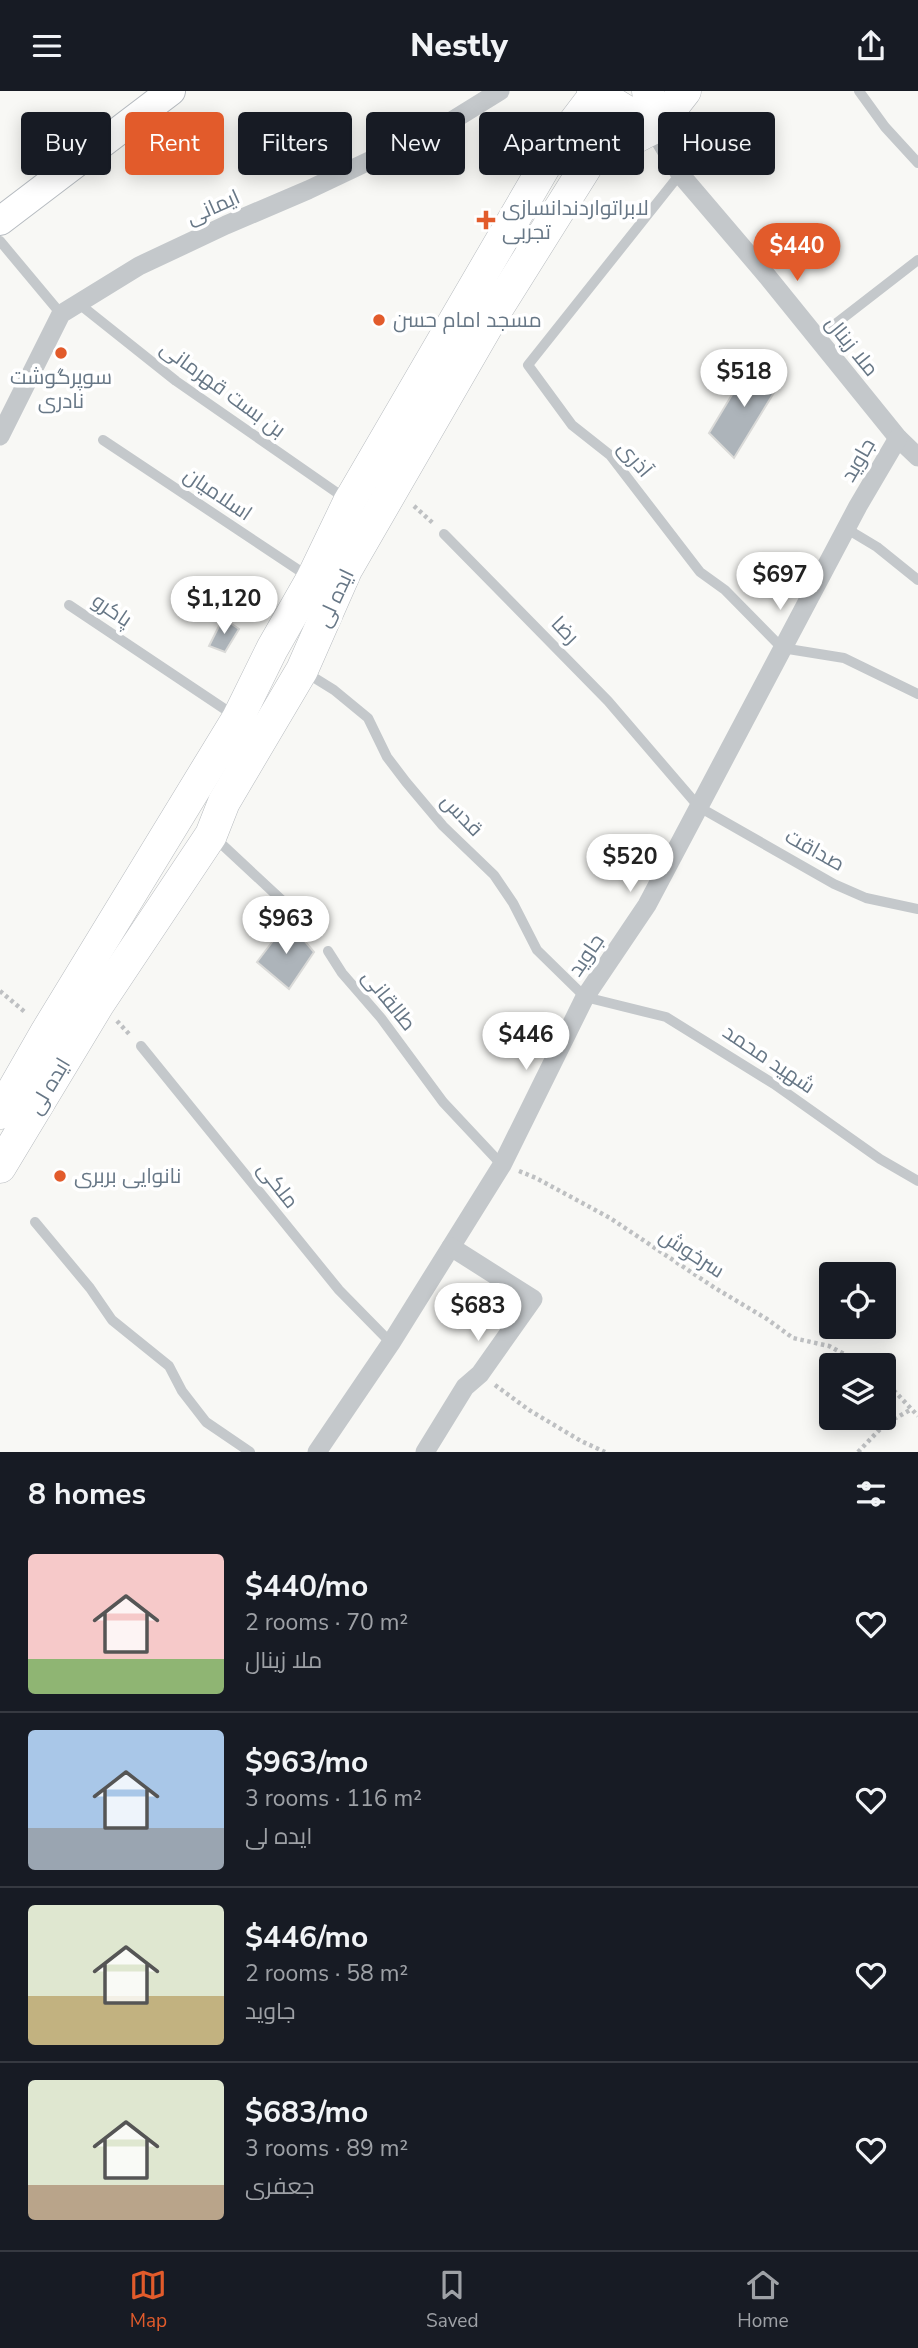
<!DOCTYPE html>
<html lang="en">
<head>
<meta charset="utf-8">
<style>
  :root { --surface:#171b24; --page:#242831; --text:#f1f3f6; --muted:#9ea1a6; --line:#363941; --accent:#e25b2b }
  body { margin:0; font-family:"Nunito Sans",Cairo,sans-serif; background:var(--page); color:var(--text); height:100vh; display:flex; flex-direction:column; font-size:26px; white-space:nowrap }
  * { box-sizing:border-box; margin:0 }
  p { font-size:23px; color:var(--muted) }
  .icon { flex:none; width:38px; height:38px; fill:none; stroke:currentColor; stroke-width:2; stroke-linecap:round; stroke-linejoin:round }
  .map { position:relative; height:1361px; overflow:hidden }
  .sheet { display:flex; flex-direction:column; background:var(--surface); flex:1 }
  .sheet>* { flex:none }
  .banner { position:absolute; left:21px; top:21px; width:877px; height:63px; display:flex; gap:14px }
  .tools { position:absolute; left:819px; top:1171px; display:grid; gap:14px }
  .tools a { display:grid; place-items:center; width:77px; height:77px; border-radius:7px; background:var(--surface); box-shadow:0 4px 18px #0003; font-size:35px }
  .price { position:absolute; translate:-50% -60px; padding:0 16px; border-radius:24px; background:#fff; color:#222; font-size:23px; line-height:46px; filter:drop-shadow(0 2px 4px #0008) }
  .price::after { content:''; position:absolute; left:50%; top:42px; width:21px; height:16px; margin-left:-10px; background:inherit; clip-path:polygon(0 0,100% 0,50% 100%) }
  .price.on { background:var(--accent); color:#fff }
  ul { padding:0; list-style:none }
  li { display:flex; align-items:center; gap:21px; height:175px; padding:0 28px }
  li+li { border-top:2px solid var(--line) }
  li span { display:grid; place-items:center; flex:none; width:196px; height:140px; border-radius:7px; color:#555 }
  li>.icon { margin-inline-start:auto }
  span .icon { width:84px; height:84px; fill:#fffc; stroke-width:1 }
  li b { font-size:30px }
  h2 { display:flex; justify-content:space-between; align-items:center; height:84px; padding:0 28px; font-size:30px }
  .tag { padding:0 24px; border-radius:7px; background:var(--surface); box-shadow:0 4px 18px #0003; font-size:24px; line-height:63px }
  .tag.on { background:var(--accent); color:#fff }
  header { display:flex; justify-content:space-between; align-items:center; height:91px; padding:0 28px; background:var(--surface); font-size:32px; font-weight:800 }
  .menu { display:flex; justify-content:space-around; align-items:center; height:98px; border-top:2px solid var(--line); background:var(--surface); font-size:19px; color:var(--muted) }
  .menu a { display:grid; justify-items:center; gap:4px }
  .menu .on { color:var(--accent) }
  .map>svg:first-child { display:block }
  .building { fill:#adb4ba; stroke:#dadad8; stroke-width:2 }
  .lines { fill:none; stroke-linecap:round; stroke-linejoin:round }
  .secondary-casing { stroke:#b6bbc0; stroke-width:30 }
  .primary-casing { stroke:#b7bbbf; stroke-width:33 }
  .path { stroke:#bec0c2; stroke-width:4.5; stroke-dasharray:3.5 3.5; stroke-linecap:butt }
  .lane { stroke:#c4c8cb; stroke-width:10 }
  .street { stroke:#c4c8cb; stroke-width:19 }
  .secondary { stroke:#fff; stroke-width:28 }
  .primary { stroke:#fff; stroke-width:32 }
  .poi-dot { fill:#e25b2b; stroke:#fff; stroke-width:2.5 }
  .labels { text-anchor:middle; dominant-baseline:central; stroke-width:7; stroke-linejoin:round; paint-order:stroke }
  .street-label { font-size:21px; fill:#677786; stroke:#fff }
  .poi-label { font-size:21px; fill:#677786; stroke:#fff; text-anchor:start }
</style>
</head>
<body>
<header><svg class="icon" aria-label="menu" viewBox="0 0 24 24"><path d="M4 6h16M4 12h16M4 18h16"/></svg>Nestly<svg class="icon" aria-label="share" viewBox="0 0 24 24"><path d="M12 15V3M7 8l5-5 5 5M5 13v7h14v-7"/></svg></header>
<div class="map">
<svg width="918" height="1361" viewBox="0 0 918 1361">
  <rect width="100%" height="100%" fill="#f8f8f5"/>
  <g class="building">
    <path d="M754,267L778,295L734,367L709,342Z"/>
    <path d="M223,527L239,538L225,561L209,555Z"/>
    <path d="M288,830L314,861L289,898L257,871Z"/>
  </g>
  <g class="lines">
    <g class="secondary-casing">
      <path id="secondary" d="M0,130L171,0"/>
    </g>
    <g class="primary-casing">
      <g id="primary">
        <path d="M593,0L653,37"/>
        <path d="M648,0L653,37"/>
        <path d="M0,1022L47,940L238,627L272,558L312,488L349,411L557,54L598,0"/>
        <path d="M0,1076L99,912L211,744L224,711L302,579L346,479L495,221L589,71L653,37L664,27L685,0"/>
      </g>
    </g>
    <g class="path">
      <path d="M414,415L434,433"/>
      <path d="M0,900L26,922"/>
      <path d="M117,930L130,944"/>
      <path d="M519,1080L536,1087L610,1127L715,1197L767,1228L793,1247L829,1255L865,1274"/>
      <path d="M884,1289L918,1325"/>
      <path d="M495,1294L529,1319L581,1350L605,1361"/>
      <path d="M858,1361L885,1333L910,1319"/>
    </g>
    <g class="lane">
      <path d="M859,0L885,36L918,72"/>
      <path d="M680,83L528,274L572,334L610,364L700,481L725,499L782,557L844,567L918,603"/>
      <path d="M0,150L61,223"/>
      <path d="M78,212L176,290L346,408"/>
      <path d="M816,248L918,169"/>
      <path d="M103,349L309,486"/>
      <path d="M847,438L877,456L918,489"/>
      <path d="M444,443L608,610L699,716L834,793L866,807L918,818"/>
      <path d="M69,514L235,625"/>
      <path d="M305,581L334,599L368,627L387,666L406,691L443,735L494,784L513,812L537,859L585,906L666,926L774,993L880,1068L918,1090"/>
      <path d="M214,746L301,827"/>
      <path d="M328,860L342,882L381,927L443,1011L502,1074"/>
      <path d="M141,955L339,1199L391,1252"/>
      <path d="M35,1131L90,1197L112,1229L169,1275L182,1300L206,1331L250,1361"/>
    </g>
    <g class="street">
      <path d="M653,37L680,83L767,185L898,347L918,366"/>
      <path d="M0,345L61,223L139,175L226,134L308,99L445,34L500,0"/>
      <path d="M317,1361L391,1252L502,1074L585,906L647,814L858,415L898,347"/>
      <path d="M425,1361L465,1296L480,1283L533,1208L451,1156"/>
    </g>
    <use href="#secondary" class="secondary"/>
    <use href="#primary" class="primary"/>
  </g>
  <g class="poi-dot">
    <path d="M482.5 118.5h7v7h7v7h-7v7h-7v-7h-7v-7h7z"/>
    <circle cx="379" cy="229" r="7"/>
    <circle cx="61" cy="262" r="7"/>
    <circle cx="60" cy="1085" r="7"/>
  </g>
  <g class="labels">
    <g class="street-label">
      <text transform="translate(213 116) rotate(-24)">ایمانی</text>
      <text transform="translate(852 255) rotate(51)">ملا زینال</text>
      <text transform="translate(223 298) rotate(36)">بن بست قهرمانی</text>
      <text transform="translate(635 368) rotate(50)">آذری</text>
      <text transform="translate(858 369) rotate(-60)">جاوید</text>
      <text transform="translate(218 403) rotate(34)">اسلامیان</text>
      <text transform="translate(335 507) rotate(-65)">ایده لى</text>
      <text transform="translate(112 519) rotate(34)">پاکرو</text>
      <text transform="translate(565 539) rotate(46)">رضا</text>
      <text transform="translate(462 724) rotate(46)">قدس</text>
      <text transform="translate(815 759) rotate(29)">صداقت</text>
      <text transform="translate(586 864) rotate(-56)">جاوید</text>
      <text transform="translate(389 909) rotate(51)">طالقانی</text>
      <text transform="translate(769 968) rotate(34)">شهید محمد</text>
      <text transform="translate(49 995) rotate(-59)">ایده لى</text>
      <text transform="translate(278 1094) rotate(52)">ملکی</text>
      <text transform="translate(692 1162) rotate(33)">سرخوش</text>
    </g>
    <g class="poi-label">
      <text x="502" y="117">لابراتواردندانسازی<tspan x="502" dy="24">تجربی</tspan></text>
      <text x="393" y="229">مسجد امام حسن</text>
      <text x="61" y="286" text-anchor="middle">سوپرگوشت<tspan x="61" dy="24">نادری</tspan></text>
      <text x="74" y="1085">نانوایی بربری</text>
    </g>
  </g>
</svg>
<div class="tools">
<a><svg class="icon" aria-label="locate" viewBox="0 0 24 24"><circle cx="12" cy="12" r="6"/><path d="M12 2v4M12 18v4M2 12h4M18 12h4"/></svg></a>
<a><svg class="icon" aria-label="layers" viewBox="0 0 24 24"><path d="M12 4l9 5-9 5-9-5zM3 14l9 5 9-5"/></svg></a>
</div>
<b class="price on" style="left:797px;top:192px">$440</b>
<b class="price" style="left:744px;top:318px">$518</b>
<b class="price" style="left:780px;top:521px">$697</b>
<b class="price" style="left:224px;top:545px">$1,120</b>
<b class="price" style="left:630px;top:803px">$520</b>
<b class="price" style="left:286px;top:865px">$963</b>
<b class="price" style="left:526px;top:981px">$446</b>
<b class="price" style="left:478px;top:1252px">$683</b>
<div class="banner">
<a class="tag">Buy</a>
<a class="tag on">Rent</a>
<a class="tag">Filters</a>
<a class="tag">New</a>
<a class="tag">Apartment</a>
<a class="tag">House</a>
</div>
</div>
<section class="sheet">
<h2>8 homes<svg class="icon" aria-label="filters" viewBox="0 0 24 24"><path d="M4 7h16M4 17h16"/><circle cx="9" cy="7" r="2"/><circle cx="15" cy="17" r="2"/></svg></h2>
<ul>
<li><span style="background:linear-gradient(#f6c9c9 75%,#8fb573 0)"><svg class="icon" aria-label="home" viewBox="0 0 24 24"><path d="M3 11l9-7 9 7M6 9v11h12V9"/></svg></span><div><b>$440/mo</b><p>2 rooms · 70 m²</p><p>ملا زینال</p></div><svg class="icon" aria-label="heart" viewBox="0 0 24 24"><path d="M12 20l-8-8c-3-5 5-10 8-4 3-6 11-1 8 4z"/></svg></li>
<li><span style="background:linear-gradient(#a9c7e8 70%,#9aa5b1 0)"><svg class="icon" aria-label="home" viewBox="0 0 24 24"><path d="M3 11l9-7 9 7M6 9v11h12V9"/></svg></span><div><b>$963/mo</b><p>3 rooms · 116 m²</p><p>ایده لى</p></div><svg class="icon" aria-label="heart" viewBox="0 0 24 24"><path d="M12 20l-8-8c-3-5 5-10 8-4 3-6 11-1 8 4z"/></svg></li>
<li><span style="background:linear-gradient(#dfe7d0 65%,#c2b280 0)"><svg class="icon" aria-label="home" viewBox="0 0 24 24"><path d="M3 11l9-7 9 7M6 9v11h12V9"/></svg></span><div><b>$446/mo</b><p>2 rooms · 58 m²</p><p>جاوید</p></div><svg class="icon" aria-label="heart" viewBox="0 0 24 24"><path d="M12 20l-8-8c-3-5 5-10 8-4 3-6 11-1 8 4z"/></svg></li>
<li><span style="background:linear-gradient(#dfe7d0 75%,#b9a48a 0)"><svg class="icon" aria-label="home" viewBox="0 0 24 24"><path d="M3 11l9-7 9 7M6 9v11h12V9"/></svg></span><div><b>$683/mo</b><p>3 rooms · 89 m²</p><p>جعفری</p></div><svg class="icon" aria-label="heart" viewBox="0 0 24 24"><path d="M12 20l-8-8c-3-5 5-10 8-4 3-6 11-1 8 4z"/></svg></li>
</ul>
</section>
<nav class="menu">
<a class="on"><svg class="icon" aria-label="map" viewBox="0 0 24 24"><path d="M3 6l6-2 6 2 6-2v14l-6 2-6-2-6 2zM9 4v14M15 6v14"/></svg>Map</a>
<a><svg class="icon" aria-label="saved" viewBox="0 0 24 24"><path d="M7 4h10v16l-5-4-5 4z"/></svg>Saved</a>
<a><svg class="icon" aria-label="home" viewBox="0 0 24 24"><path d="M3 11l9-7 9 7M6 9v11h12V9"/></svg>Home</a>
</nav>
</body>
</html>
